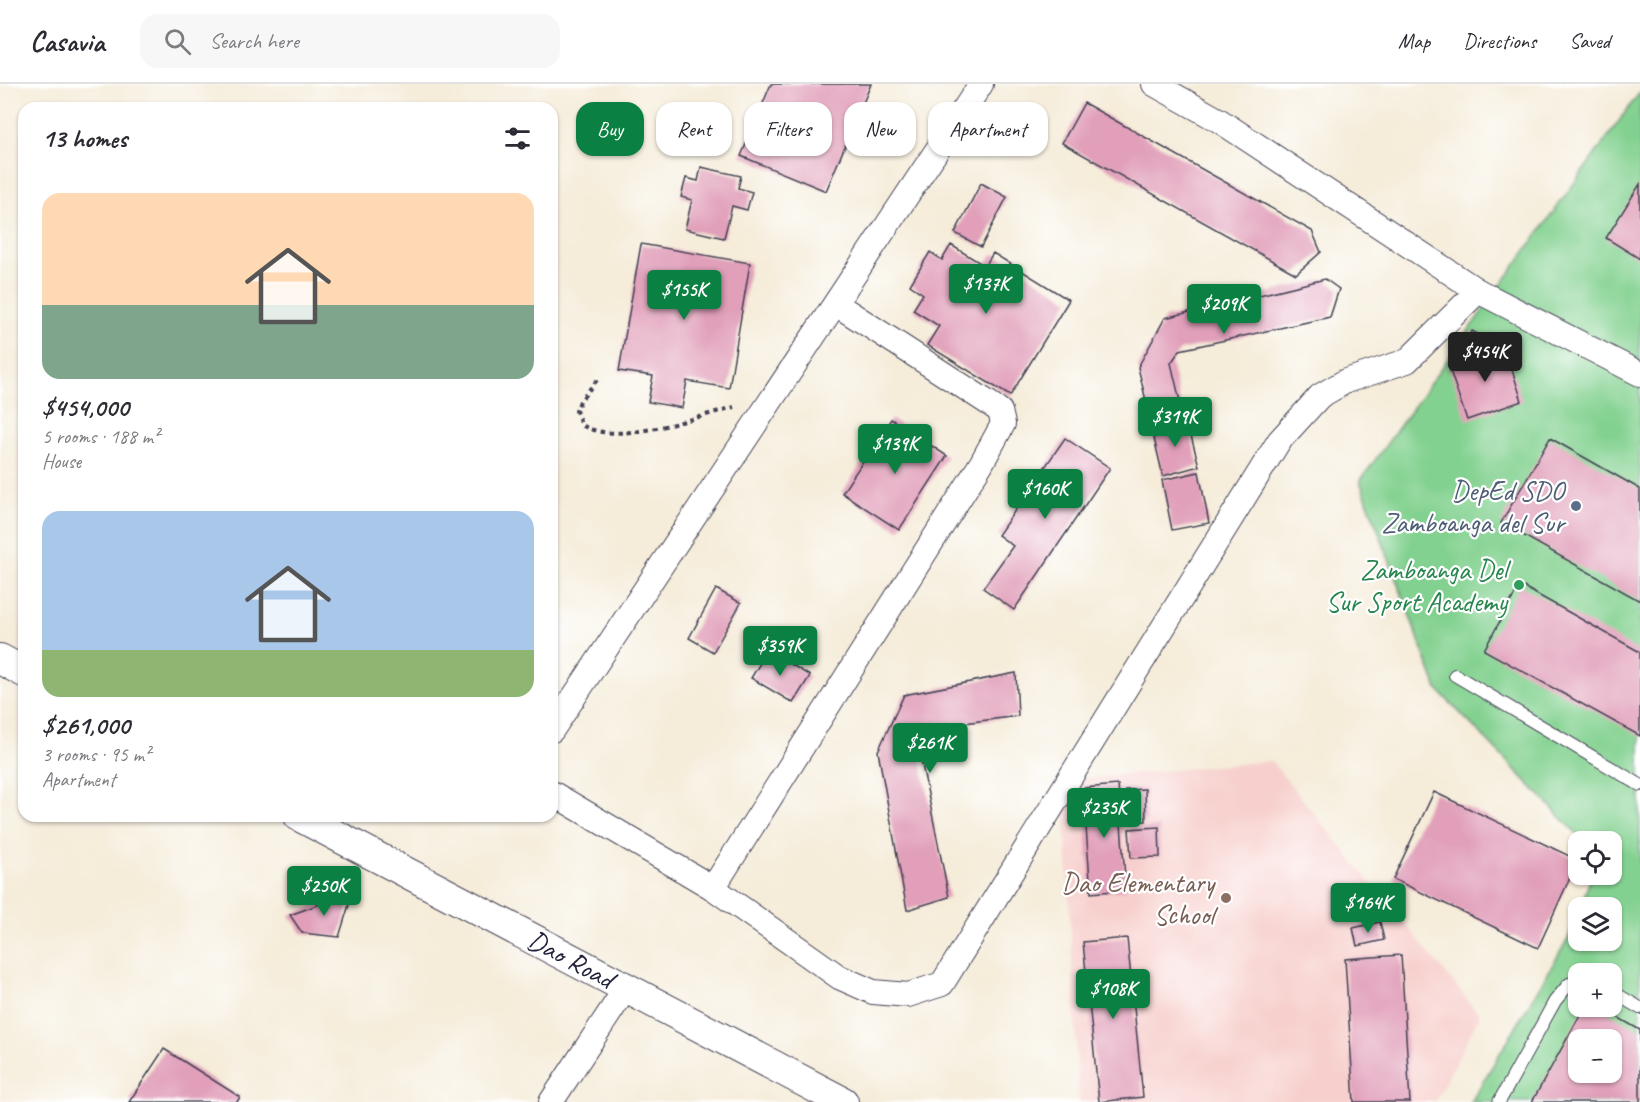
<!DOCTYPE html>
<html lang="en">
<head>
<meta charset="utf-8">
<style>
  :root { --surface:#fff; --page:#f7f7f7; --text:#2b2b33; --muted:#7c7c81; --line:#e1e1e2; --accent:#0b8043 }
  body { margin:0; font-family:Caveat,sans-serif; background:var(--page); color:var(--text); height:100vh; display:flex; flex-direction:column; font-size:22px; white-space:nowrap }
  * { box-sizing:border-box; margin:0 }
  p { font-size:20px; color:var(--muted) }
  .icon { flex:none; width:33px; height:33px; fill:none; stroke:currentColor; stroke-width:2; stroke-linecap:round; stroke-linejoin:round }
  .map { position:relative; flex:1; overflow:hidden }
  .drawer { position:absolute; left:18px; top:18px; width:540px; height:720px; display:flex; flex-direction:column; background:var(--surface); border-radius:18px; box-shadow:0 2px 4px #0004 }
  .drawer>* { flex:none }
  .banner { position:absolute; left:576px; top:18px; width:570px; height:54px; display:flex; gap:12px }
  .tools { position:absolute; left:1568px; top:747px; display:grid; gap:12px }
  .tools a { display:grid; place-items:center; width:54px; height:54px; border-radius:12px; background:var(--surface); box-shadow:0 2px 4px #0004; font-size:30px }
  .price { position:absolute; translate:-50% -51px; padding:0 14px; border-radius:6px; background:var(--accent); color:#fff; font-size:20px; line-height:39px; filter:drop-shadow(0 2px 3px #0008) }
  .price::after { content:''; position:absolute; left:50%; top:36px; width:18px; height:14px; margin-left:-9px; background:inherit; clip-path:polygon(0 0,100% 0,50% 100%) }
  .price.active { background:#222; color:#fff }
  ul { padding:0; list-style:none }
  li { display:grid; align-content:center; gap:12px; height:318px; padding:0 24px }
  li span { display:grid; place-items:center; height:186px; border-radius:18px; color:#555 }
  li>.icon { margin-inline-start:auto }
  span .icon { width:108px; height:108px; fill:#fffc; stroke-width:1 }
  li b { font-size:26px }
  h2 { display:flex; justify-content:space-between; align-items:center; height:72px; padding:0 24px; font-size:26px }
  .chip { padding:0 21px; border-radius:18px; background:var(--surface); box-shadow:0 2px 4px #0004; font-size:21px; line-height:54px }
  .chip.active { background:var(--accent); color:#fff }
  header { display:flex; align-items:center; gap:36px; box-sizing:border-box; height:84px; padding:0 30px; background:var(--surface); border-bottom:2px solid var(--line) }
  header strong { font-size:28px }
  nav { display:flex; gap:33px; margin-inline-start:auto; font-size:21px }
  .search { width:420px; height:54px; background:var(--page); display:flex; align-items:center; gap:15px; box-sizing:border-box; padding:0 21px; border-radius:18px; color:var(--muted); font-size:22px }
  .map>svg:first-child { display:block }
  .built { fill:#f7d0cd }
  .green { fill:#83d190; stroke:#527a66; stroke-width:1.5; fill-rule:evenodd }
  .building { fill:#e19fb9; fill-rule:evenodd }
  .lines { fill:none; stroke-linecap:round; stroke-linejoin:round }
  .service-casing { stroke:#424053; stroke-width:14 }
  .minor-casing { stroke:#424053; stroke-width:26 }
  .tertiary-casing { stroke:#424053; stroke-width:32 }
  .path { stroke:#424053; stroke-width:4; stroke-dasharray:4.5 4.5; stroke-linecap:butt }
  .service { stroke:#fff; stroke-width:12 }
  .minor { stroke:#fff; stroke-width:24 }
  .tertiary { stroke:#fff; stroke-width:30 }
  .service-dot { fill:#5c6f8a; stroke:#fff; stroke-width:2 }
  .leisure-dot { fill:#2e9e5b; stroke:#fff; stroke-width:2 }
  .education-dot { fill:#8d6e63; stroke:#fff; stroke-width:2 }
  .labels { text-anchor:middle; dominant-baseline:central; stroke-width:4.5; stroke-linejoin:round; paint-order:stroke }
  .service-label { font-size:28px; fill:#4e5e75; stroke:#fff; text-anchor:end }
  .leisure-label { font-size:28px; fill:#27864d; stroke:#fff; text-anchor:end }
  .education-label { font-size:28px; fill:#785e54; stroke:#fff; text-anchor:end }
  .street-label { font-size:28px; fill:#22223b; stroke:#fff }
</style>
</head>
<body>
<header>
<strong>Casavia</strong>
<div class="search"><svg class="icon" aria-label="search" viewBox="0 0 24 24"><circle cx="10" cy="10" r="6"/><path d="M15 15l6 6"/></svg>Search here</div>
<nav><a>Map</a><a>Directions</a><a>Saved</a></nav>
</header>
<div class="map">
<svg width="1640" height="1018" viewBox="0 0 1640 1018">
  <rect width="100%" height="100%" fill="#fff"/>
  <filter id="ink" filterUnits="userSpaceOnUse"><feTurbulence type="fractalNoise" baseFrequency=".0167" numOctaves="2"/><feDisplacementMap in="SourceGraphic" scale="12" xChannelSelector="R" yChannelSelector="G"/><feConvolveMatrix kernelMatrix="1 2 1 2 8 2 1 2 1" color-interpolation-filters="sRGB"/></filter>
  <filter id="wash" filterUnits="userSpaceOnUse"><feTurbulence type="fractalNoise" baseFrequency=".008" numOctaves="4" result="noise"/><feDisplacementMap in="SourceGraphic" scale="24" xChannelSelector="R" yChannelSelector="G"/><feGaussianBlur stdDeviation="1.35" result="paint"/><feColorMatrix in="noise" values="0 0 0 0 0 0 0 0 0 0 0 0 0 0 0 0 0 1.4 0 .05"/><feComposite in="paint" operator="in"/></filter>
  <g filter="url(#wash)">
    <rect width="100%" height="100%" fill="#f5ecd9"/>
    <path class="built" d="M1271,677L1480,931L1435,1018H1079L1063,696Z"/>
    <path class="green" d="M1640,8V1018H1471L1568,855L1578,828V856H1611V824L1580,823L1592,791L1611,790V758L1584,757L1437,605L1360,397ZM1578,890H1611V922H1578ZM1578,956H1611V988H1578Z"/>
    <g id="blocks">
      <g class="building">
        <path d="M771,0H871L826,107L741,72Z"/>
        <path d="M1084,19L1312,147L1321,168L1296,190L1062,59Z"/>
        <path d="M701,83L741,92L738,104L752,108L747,126L732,122L724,154L685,145L692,116L681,113L686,94L698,97Z"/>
        <path d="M981,99L1007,113L981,163L955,149Z"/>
        <path d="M1640,100V175L1606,154Z"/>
        <path d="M641,160L750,179L729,304L687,297L682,324L648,318L653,292L619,287Z"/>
        <path d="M951,161L985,182L993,169L1069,216L1010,312L927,261L939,242L913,226L923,210L910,201L930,168L942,176Z"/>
        <path d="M1325,195L1339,205L1330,233L1180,266L1171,279L1184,334L1152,342L1138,283L1165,234Z"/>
        <path d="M1472,247L1488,256L1483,264L1468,256Z"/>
        <path d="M1504,261L1522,317L1467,336L1448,281Z"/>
        <path d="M891,335L947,372L899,446L842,409Z"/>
        <path d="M1187,337L1199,382L1163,392L1152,346Z"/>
        <path d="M1065,354L1110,384L1014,526L983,504L1013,462L998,451Z"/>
        <path d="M1550,354L1640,405V517L1501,439Z"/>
        <path d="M1199,388L1209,439L1172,446L1162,396Z"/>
        <path d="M1520,501L1640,568V652L1484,566Z"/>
        <path d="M716,505L741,519L713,568L689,554Z"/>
        <path d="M768,566L810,592L793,619L751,594Z"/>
        <path d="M1016,589L1018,632L925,644L917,656L949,813L907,826L878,667L904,611Z"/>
        <path d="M1118,701L1126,806L1091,809L1083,704Z"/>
        <path d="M1145,705L1146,737L1126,738V706Z"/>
        <path d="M1434,708L1578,776L1538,864L1393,795Z"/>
        <path d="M1159,743L1160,773L1131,774L1129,745Z"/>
        <path d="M353,808L339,853L302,849L290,831Z"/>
        <path d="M1380,838L1384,856L1357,862L1353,844Z"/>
        <path d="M1127,854L1143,1013L1099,1018L1083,858Z"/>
        <path d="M1401,871L1410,1018H1354L1345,875Z"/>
        <path d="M1585,922H1598L1640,946V1018H1532ZM1578,956H1611V988H1578Z"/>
        <path d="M164,965L240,1013L237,1018H129Z"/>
      </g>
    </g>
  </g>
  <g filter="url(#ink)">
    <use href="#blocks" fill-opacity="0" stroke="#424053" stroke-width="1.5"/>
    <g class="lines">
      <g class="service-casing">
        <g id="service">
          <path d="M1455,591L1640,701"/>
          <path d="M1611,907L1640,924"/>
          <path d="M1499,1018L1555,917L1569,900L1578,898"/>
        </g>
      </g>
      <g class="minor-casing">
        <g id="minor">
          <path d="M1154,0L1220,37L1478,207L1640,290"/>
          <path d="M552,646L981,0"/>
          <path d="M552,709L713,804L839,893L873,908L908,911L942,900L1279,357L1320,312L1346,297L1407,277L1478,207"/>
          <path d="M713,804L981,380L1003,340L1000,327L990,320L836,220"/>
          <path d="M551,1018L626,904"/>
        </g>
      </g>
      <g class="tertiary-casing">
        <g id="tertiary">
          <path d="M0,575L24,588"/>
          <path d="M299,732L843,1018"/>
        </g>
      </g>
      <g class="path">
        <path d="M597,296L580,317L576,327L582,341C617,363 695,333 734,323"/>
        <path d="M490,732H495"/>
      </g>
      <use href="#service" class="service"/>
      <use href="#minor" class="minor"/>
      <use href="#tertiary" class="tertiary"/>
    </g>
  </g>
  <circle class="service-dot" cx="1576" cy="422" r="6"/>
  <circle class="leisure-dot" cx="1519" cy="501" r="6"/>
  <circle class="education-dot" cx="1226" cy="814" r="6"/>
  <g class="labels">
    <g class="service-label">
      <text x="1564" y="406">DepEd SDO<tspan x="1564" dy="32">Zamboanga del Sur</tspan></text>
    </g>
    <g class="leisure-label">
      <text x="1507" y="485">Zamboanga Del<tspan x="1507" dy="32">Sur Sport Academy</tspan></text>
    </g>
    <g class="education-label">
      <text x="1214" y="798">Dao Elementary<tspan x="1214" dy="32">School</tspan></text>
    </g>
    <g class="street-label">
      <text transform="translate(571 875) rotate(28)">Dao Road</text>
    </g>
  </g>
</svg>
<div class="tools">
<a><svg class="icon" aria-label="locate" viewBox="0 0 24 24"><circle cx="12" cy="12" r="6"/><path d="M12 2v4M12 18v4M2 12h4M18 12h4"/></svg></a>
<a><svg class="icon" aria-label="layers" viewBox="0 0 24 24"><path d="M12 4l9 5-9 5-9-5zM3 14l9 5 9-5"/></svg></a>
<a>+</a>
<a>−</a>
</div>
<b class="price" style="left:986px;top:231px">$137K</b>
<b class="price" style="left:684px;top:237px">$155K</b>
<b class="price" style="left:1224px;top:251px">$209K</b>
<b class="price active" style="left:1485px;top:299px">$454K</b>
<b class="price" style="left:1175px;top:364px">$319K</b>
<b class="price" style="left:895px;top:391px">$139K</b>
<b class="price" style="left:1045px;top:436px">$160K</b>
<b class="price" style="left:780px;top:593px">$359K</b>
<b class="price" style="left:930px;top:690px">$261K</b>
<b class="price" style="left:1104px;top:755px">$235K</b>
<b class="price" style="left:324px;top:833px">$250K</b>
<b class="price" style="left:1368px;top:850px">$164K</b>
<b class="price" style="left:1113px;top:936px">$108K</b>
<div class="banner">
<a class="chip active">Buy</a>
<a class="chip">Rent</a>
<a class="chip">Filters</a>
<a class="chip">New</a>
<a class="chip">Apartment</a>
</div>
<section class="drawer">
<h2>13 homes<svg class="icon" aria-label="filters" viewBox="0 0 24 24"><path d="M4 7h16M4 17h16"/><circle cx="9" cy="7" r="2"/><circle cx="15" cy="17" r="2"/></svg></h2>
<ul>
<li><span style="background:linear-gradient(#ffd9b3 60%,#7fa58c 0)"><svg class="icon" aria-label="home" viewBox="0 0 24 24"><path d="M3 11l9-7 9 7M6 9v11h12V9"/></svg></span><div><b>$454,000</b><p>5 rooms · 188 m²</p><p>House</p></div></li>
<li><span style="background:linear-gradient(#a9c7e8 75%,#8fb573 0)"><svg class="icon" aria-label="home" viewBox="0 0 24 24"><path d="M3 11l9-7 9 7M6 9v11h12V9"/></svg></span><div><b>$261,000</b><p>3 rooms · 95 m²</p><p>Apartment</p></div></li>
</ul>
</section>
</div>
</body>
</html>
